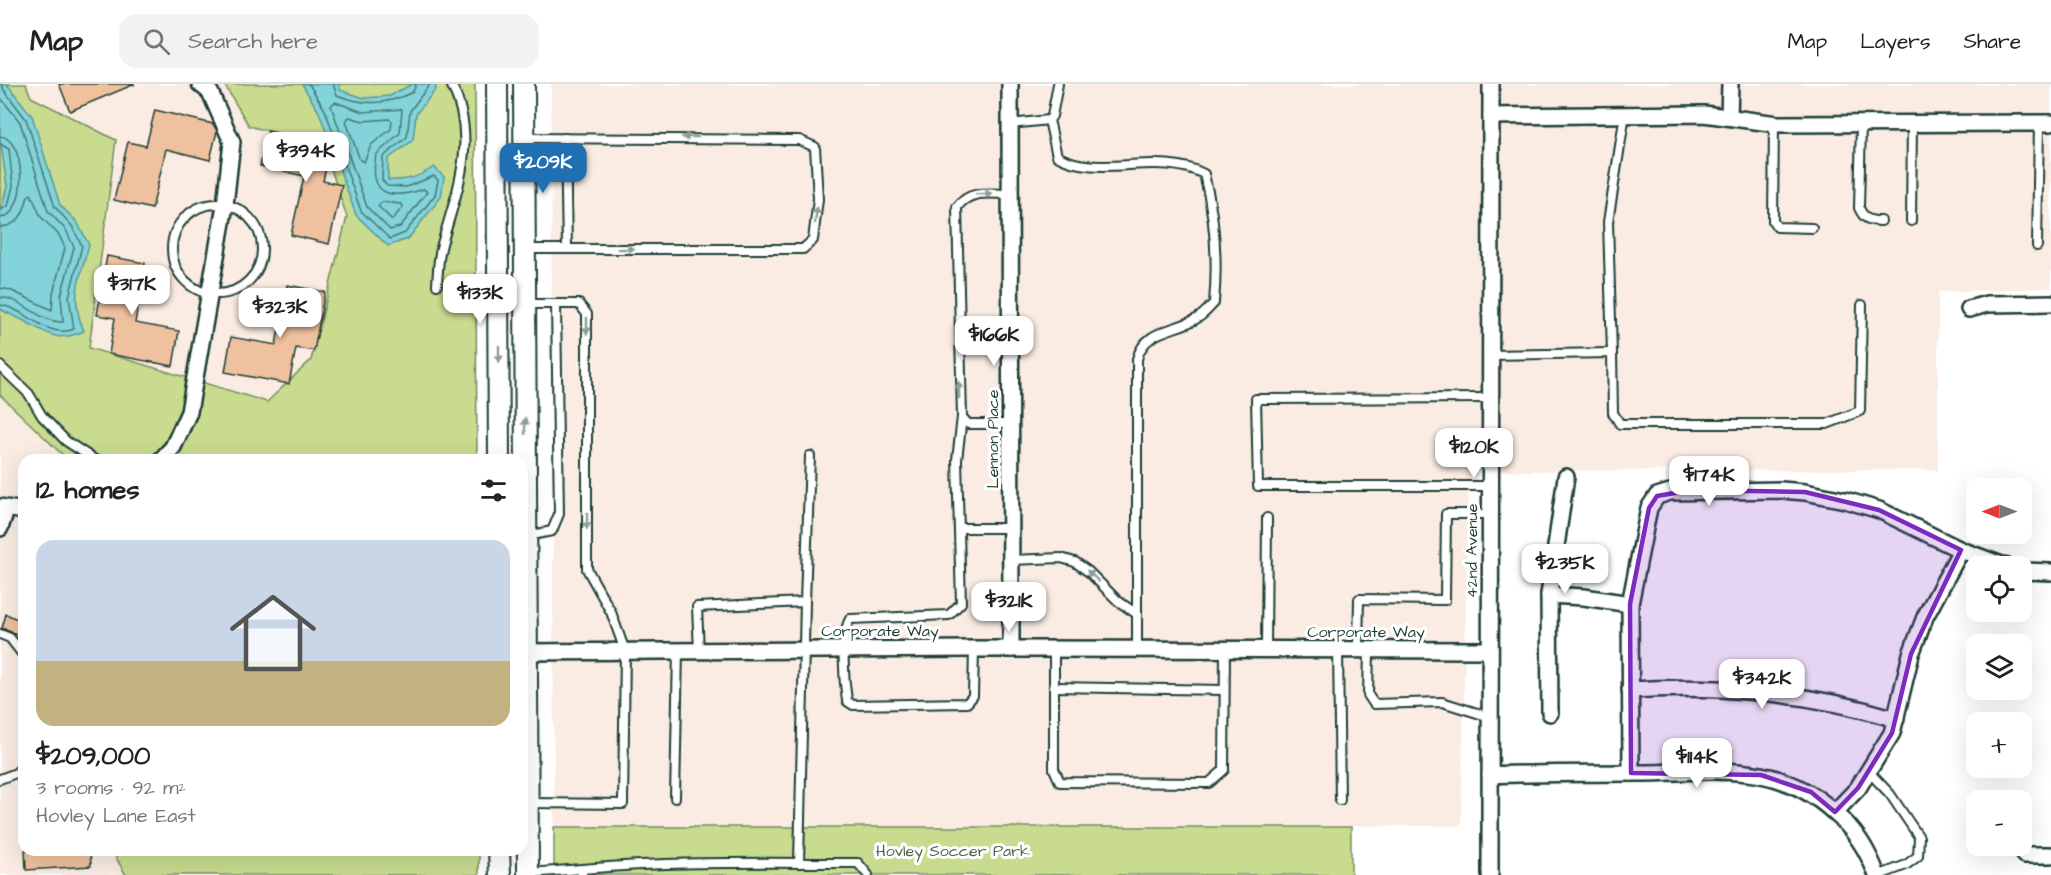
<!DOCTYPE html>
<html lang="en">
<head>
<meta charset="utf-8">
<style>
  :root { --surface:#fff; --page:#f2f2f2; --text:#222; --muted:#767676; --line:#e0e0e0; --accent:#1f6fb2 }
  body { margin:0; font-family:"Architects Daughter",sans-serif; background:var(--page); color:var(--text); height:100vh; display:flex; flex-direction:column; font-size:22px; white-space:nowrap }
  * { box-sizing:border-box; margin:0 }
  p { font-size:20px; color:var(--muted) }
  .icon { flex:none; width:33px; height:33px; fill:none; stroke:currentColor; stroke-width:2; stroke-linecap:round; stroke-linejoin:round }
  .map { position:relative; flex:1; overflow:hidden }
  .side { position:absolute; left:18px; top:370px; width:510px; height:402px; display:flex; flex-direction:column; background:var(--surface); border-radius:18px; box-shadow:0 6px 24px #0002 }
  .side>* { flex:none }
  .needle { width:39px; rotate:270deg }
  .controls { position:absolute; left:1966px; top:394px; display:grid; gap:12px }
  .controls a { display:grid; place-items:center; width:66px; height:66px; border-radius:12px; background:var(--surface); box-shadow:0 6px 24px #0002; font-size:30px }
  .price { position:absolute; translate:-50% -51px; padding:0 14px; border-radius:12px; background:#fff; color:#222; font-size:20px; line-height:39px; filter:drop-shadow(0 2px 3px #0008) }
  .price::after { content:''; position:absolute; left:50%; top:36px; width:18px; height:14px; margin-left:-9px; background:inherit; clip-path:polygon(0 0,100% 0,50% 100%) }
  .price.active { background:var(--accent); color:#fff }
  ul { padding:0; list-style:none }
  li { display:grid; align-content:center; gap:12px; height:318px; padding:0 18px }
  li+li { border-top:2px solid var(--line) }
  li span { display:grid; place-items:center; height:186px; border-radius:18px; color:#555 }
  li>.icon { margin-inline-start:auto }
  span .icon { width:108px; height:108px; fill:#fffc; stroke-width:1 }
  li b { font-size:26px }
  h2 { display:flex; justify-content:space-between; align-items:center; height:72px; padding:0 18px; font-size:26px }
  header { display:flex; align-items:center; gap:36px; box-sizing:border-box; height:84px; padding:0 30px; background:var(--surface); border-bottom:2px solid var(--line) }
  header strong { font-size:28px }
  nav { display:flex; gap:33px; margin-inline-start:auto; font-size:21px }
  .search { width:420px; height:54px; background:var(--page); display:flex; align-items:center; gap:15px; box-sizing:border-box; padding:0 21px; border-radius:18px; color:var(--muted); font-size:22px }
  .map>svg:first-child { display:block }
  .built { fill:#faece2 }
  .green { fill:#c8db8f; stroke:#748c62; stroke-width:1.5 }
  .water { fill:#82d3da; stroke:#5a9798; stroke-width:1.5 }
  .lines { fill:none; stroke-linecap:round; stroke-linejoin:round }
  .shore { stroke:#477976; stroke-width:1.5 }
  .building { fill:#efc19f; stroke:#1f3d34; stroke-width:1.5 }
  .service-casing { stroke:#1f3d34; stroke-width:12 }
  .minor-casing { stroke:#1f3d34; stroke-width:20 }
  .tertiary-casing { stroke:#1f3d34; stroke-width:24 }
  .service { stroke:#fff; stroke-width:8 }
  .minor { stroke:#fff; stroke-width:15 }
  .tertiary { stroke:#fff; stroke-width:20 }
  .oneway { fill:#8f9e9a }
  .marked { fill:#7b2cbf; fill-opacity:0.2; stroke:#7b2cbf; stroke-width:4.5; stroke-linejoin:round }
  .labels { text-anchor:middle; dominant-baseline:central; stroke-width:6; stroke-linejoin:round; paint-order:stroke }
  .street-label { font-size:16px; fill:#1f3d34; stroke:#fff }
  .park-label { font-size:16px; fill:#49644b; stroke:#fff }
</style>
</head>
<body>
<header>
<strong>Map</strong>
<div class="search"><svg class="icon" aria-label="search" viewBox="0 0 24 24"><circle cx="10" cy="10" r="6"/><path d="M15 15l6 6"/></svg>Search here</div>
<nav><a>Map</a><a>Layers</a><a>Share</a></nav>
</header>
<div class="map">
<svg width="2051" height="791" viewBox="0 0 2051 791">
  <rect width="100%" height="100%" fill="#fff"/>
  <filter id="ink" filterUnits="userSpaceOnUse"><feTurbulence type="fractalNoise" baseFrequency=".0167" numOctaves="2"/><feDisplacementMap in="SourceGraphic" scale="12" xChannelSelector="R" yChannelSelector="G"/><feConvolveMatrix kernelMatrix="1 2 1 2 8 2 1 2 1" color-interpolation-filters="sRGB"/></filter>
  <g filter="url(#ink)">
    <g class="built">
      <path d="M26,0H224L249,42L323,61L347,133L311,276L267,318L89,264L116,56L31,13Z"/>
      <path d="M551,0H2051V204L1938,208V386L1469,387L1461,742L554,743Z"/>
      <path d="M0,311L68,376H24V766L112,767L126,791H0Z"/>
    </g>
    <g class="green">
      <path d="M0,0H26L31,13L116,56L89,264L267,318L311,276L347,133L323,61L249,42L224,0H475L477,376H68L0,311Z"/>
      <rect x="554" y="743" width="797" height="48"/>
      <path d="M112,767H479V791H126Z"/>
    </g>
    <g class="water">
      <path d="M0,0H7L32,32L60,121L77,138L89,161C80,194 69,213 84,247C56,259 50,250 26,238C18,233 8,230 0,225V131L7,102L0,54Z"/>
      <path d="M302,0H339L340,6L364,14L390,12L412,0H435L436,5L416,30L413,56L388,75V96C407,97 419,93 434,83L444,93L441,113L408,155L388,162L356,131L319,28Z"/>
    </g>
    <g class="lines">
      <g class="shore">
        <path d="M309,0L325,26L361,127L390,155L405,149L435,111L438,96L434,92L406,103L387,102L382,96L383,73L407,53L410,27L430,0"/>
        <path d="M333,0L337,11C365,22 386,21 413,8L416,0"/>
        <path d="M0,13L20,38L48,127L66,146L74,163L61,212L63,238C40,239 24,215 0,213"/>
        <path d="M335,18L363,28L402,25L400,49L376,71C368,112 390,116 424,105L427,108L400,143L390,146L367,123L331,22Z"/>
        <path d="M349,33L363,37L389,35L392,37L391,45L371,61L364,78L360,76L346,37Z"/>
        <path d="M0,52C27,54 28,132 0,134"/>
        <path d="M0,60L9,65L13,102L8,122L0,126"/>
        <path d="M382,118L401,120L403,123L392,136L378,122Z"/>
        <path d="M0,143C19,142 24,129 28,112L31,110L41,133L59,151L65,164L53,209L52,226L10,206L0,204"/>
        <path d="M0,221C25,224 48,256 74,245L69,213L82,162L72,142L55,123L26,35L4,6L2,0"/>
      </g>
    </g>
    <g class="building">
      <path d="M59,0H135L70,27Z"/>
      <path d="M155,26L213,40L217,47L210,76L166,65L152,125L114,116L128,58L146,62Z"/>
      <path d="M268,47L331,61L323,97L342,101L329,160L291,151L304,92L260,82Z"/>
      <path d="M107,172L145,179L135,239L179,247L173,282L109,270L115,234L97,231Z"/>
      <path d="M287,201L325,208L314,267L296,264L289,300L225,288L231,253L276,261Z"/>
      <path d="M6,530L24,538V554L2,544Z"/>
      <path d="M25,766H90L91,782L26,786Z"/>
    </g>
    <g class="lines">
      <g class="service-casing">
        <g id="service">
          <path d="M1049,36L1057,72C1099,96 1158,66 1204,90C1215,133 1218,175 1214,219C1208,225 1204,231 1196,235C1173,248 1145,245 1137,275V565"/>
          <path d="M1774,39L1773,137L1777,143L1812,144"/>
          <path d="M1861,39L1859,124C1864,135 1869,137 1881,137"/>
          <path d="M1010,40L1049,36L1052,32L1058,0"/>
          <path d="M565,54L567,165"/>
          <path d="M1010,110C991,110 970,105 957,123L962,333L968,340H1011"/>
          <circle cx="217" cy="165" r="45"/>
          <path d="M1911,137L1912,39"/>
          <path d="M2037,162L2039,39"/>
          <path d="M526,165H803L813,156L818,115L815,63L799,56L526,54"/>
          <path d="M437,201C438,188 438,173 442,160C457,106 479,54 451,0"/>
          <path d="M525,220H579L587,230V485L611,528L625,567L623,720L529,719"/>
          <path d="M1612,269L1608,138L1625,30"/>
          <path d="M1491,271L1612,269L1613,329L1620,340H1827L1860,327L1862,221"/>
          <path d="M0,282L29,310L42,332L66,357L95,376"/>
          <path d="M962,333L957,376L961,519L949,531L850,535C840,552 844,597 847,617L853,621L967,619L973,612L974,565"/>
          <path d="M1490,402H1258L1256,315L1491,314"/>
          <path d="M959,444H1011"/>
          <path d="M527,452L552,447L559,430L556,220"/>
          <path d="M1011,476L1061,474L1075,478L1089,488L1118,517L1137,530"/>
          <path d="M805,518L810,372"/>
          <path d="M0,550L10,554L24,572"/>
          <path d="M1054,565V685L1060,698L1209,699L1224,686L1225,566"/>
          <path d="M1266,566L1267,434"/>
          <path d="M1338,566L1340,716"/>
          <path d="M1358,566L1359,515L1445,516L1446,430H1490"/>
          <path d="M1369,566L1368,611L1374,620L1442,618L1490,633"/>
          <path d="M699,567L697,523L805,518L799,779"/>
          <path d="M1054,603L1224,606"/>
          <path d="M1869,688L1890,710L1919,753L1918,772L1906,781L1880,791"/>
          <path d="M0,695L16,689L24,681"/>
          <path d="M675,714L678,567"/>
          <path d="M529,789L582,785"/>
          <path d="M582,791V785C673,777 766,779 858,779L868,791"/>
        </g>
      </g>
      <g class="minor-casing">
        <g id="minor">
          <path d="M1010,0L1011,565"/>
          <path d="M1491,32L1704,30L1777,40L2051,39"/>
          <path d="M1729,33L1730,0"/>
          <path d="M1969,225L1987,220L2051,219"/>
          <path d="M161,376L173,363L189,328L225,121L232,58L210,8L200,0"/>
          <path d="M0,423L24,427"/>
          <path d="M0,444L6,426"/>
          <path d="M2022,487L2051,488"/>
          <path d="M1549,511L1584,513L1630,520"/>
          <path d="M522,568L974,565L1490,566"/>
          <path d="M1630,606C1718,600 1812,609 1896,635"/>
          <path d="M1550,629L1549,511L1566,393"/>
          <path d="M1631,689L1630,520L1649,424L1657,412L1670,408L1781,406L1805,408L1845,416L1879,426L1961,466L2007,483"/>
          <path d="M1490,691C1542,689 1593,689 1645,689C1717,688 1777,676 1834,728C1855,746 1867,765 1877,791"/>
          <path d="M1835,728L1858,704L1892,649L1911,570L1925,533L1961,466"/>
          <path d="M2024,771H2051"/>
          <path d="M1490,791L1491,0"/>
        </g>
      </g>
      <g class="tertiary-casing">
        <g id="tertiary">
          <path d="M497,0L499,376"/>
          <path d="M524,0L528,791"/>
          <path d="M499,766L500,791"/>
        </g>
      </g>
      <use href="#service" class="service"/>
      <use href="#minor" class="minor"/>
      <use href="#tertiary" class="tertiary"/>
    </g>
    <defs><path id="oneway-solid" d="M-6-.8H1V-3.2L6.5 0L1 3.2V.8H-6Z" transform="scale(1.5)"/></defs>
    <g class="oneway">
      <use href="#oneway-solid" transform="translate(690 53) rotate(180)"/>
      <use href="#oneway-solid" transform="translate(984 110) rotate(-2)"/>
      <use href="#oneway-solid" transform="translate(816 131) rotate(-83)"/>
      <use href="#oneway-solid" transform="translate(626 165) rotate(-1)"/>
      <use href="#oneway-solid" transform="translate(587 242) rotate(90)"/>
      <use href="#oneway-solid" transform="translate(499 270) rotate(90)"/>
      <use href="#oneway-solid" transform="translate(959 306) rotate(-91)"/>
      <use href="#oneway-solid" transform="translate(525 342) rotate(-90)"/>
      <use href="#oneway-solid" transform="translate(587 437) rotate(91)"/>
      <use href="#oneway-solid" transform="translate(1093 492) rotate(-137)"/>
    </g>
  </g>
  <path class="marked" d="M1692,406L1805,408L1879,426L1961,466L1911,570L1892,649L1858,704L1835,728L1811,708L1761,691L1631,689L1630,520L1649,424L1657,412Z"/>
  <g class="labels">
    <g class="street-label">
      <text transform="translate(993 355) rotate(-90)">Lennon Place</text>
      <text transform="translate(1472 467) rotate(-90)">42nd Avenue</text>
      <text x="880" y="547">Corporate Way</text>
      <text x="1366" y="548">Corporate Way</text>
    </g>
    <g class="park-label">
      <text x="953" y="767">Hovley Soccer Park</text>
    </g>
  </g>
</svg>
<div class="controls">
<a><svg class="needle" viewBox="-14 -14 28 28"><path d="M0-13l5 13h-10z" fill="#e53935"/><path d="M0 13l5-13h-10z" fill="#767676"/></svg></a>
<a><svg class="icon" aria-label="locate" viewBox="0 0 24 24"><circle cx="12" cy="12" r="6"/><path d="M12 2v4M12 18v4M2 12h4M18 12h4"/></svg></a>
<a><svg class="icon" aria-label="layers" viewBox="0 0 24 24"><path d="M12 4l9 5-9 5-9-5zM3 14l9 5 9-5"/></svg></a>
<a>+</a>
<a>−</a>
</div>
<b class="price" style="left:306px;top:99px">$394K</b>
<b class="price active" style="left:543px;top:110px">$209K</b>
<b class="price" style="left:132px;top:232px">$317K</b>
<b class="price" style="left:480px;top:241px">$133K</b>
<b class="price" style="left:280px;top:255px">$323K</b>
<b class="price" style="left:994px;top:283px">$166K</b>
<b class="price" style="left:1474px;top:395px">$120K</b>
<b class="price" style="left:1709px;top:423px">$174K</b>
<b class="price" style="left:1565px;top:511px">$235K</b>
<b class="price" style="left:1009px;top:549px">$321K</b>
<b class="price" style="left:1762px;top:626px">$342K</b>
<b class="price" style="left:1697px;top:705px">$114K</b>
<section class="side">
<h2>12 homes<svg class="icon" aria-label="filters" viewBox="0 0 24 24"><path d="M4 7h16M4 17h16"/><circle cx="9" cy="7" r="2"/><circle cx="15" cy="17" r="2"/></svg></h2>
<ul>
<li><span style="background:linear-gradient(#c9d6e8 65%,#c2b280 0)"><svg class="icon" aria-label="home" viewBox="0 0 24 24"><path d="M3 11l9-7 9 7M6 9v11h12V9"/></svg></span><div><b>$209,000</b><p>3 rooms · 92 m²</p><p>Hovley Lane East</p></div></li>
</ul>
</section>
</div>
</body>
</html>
